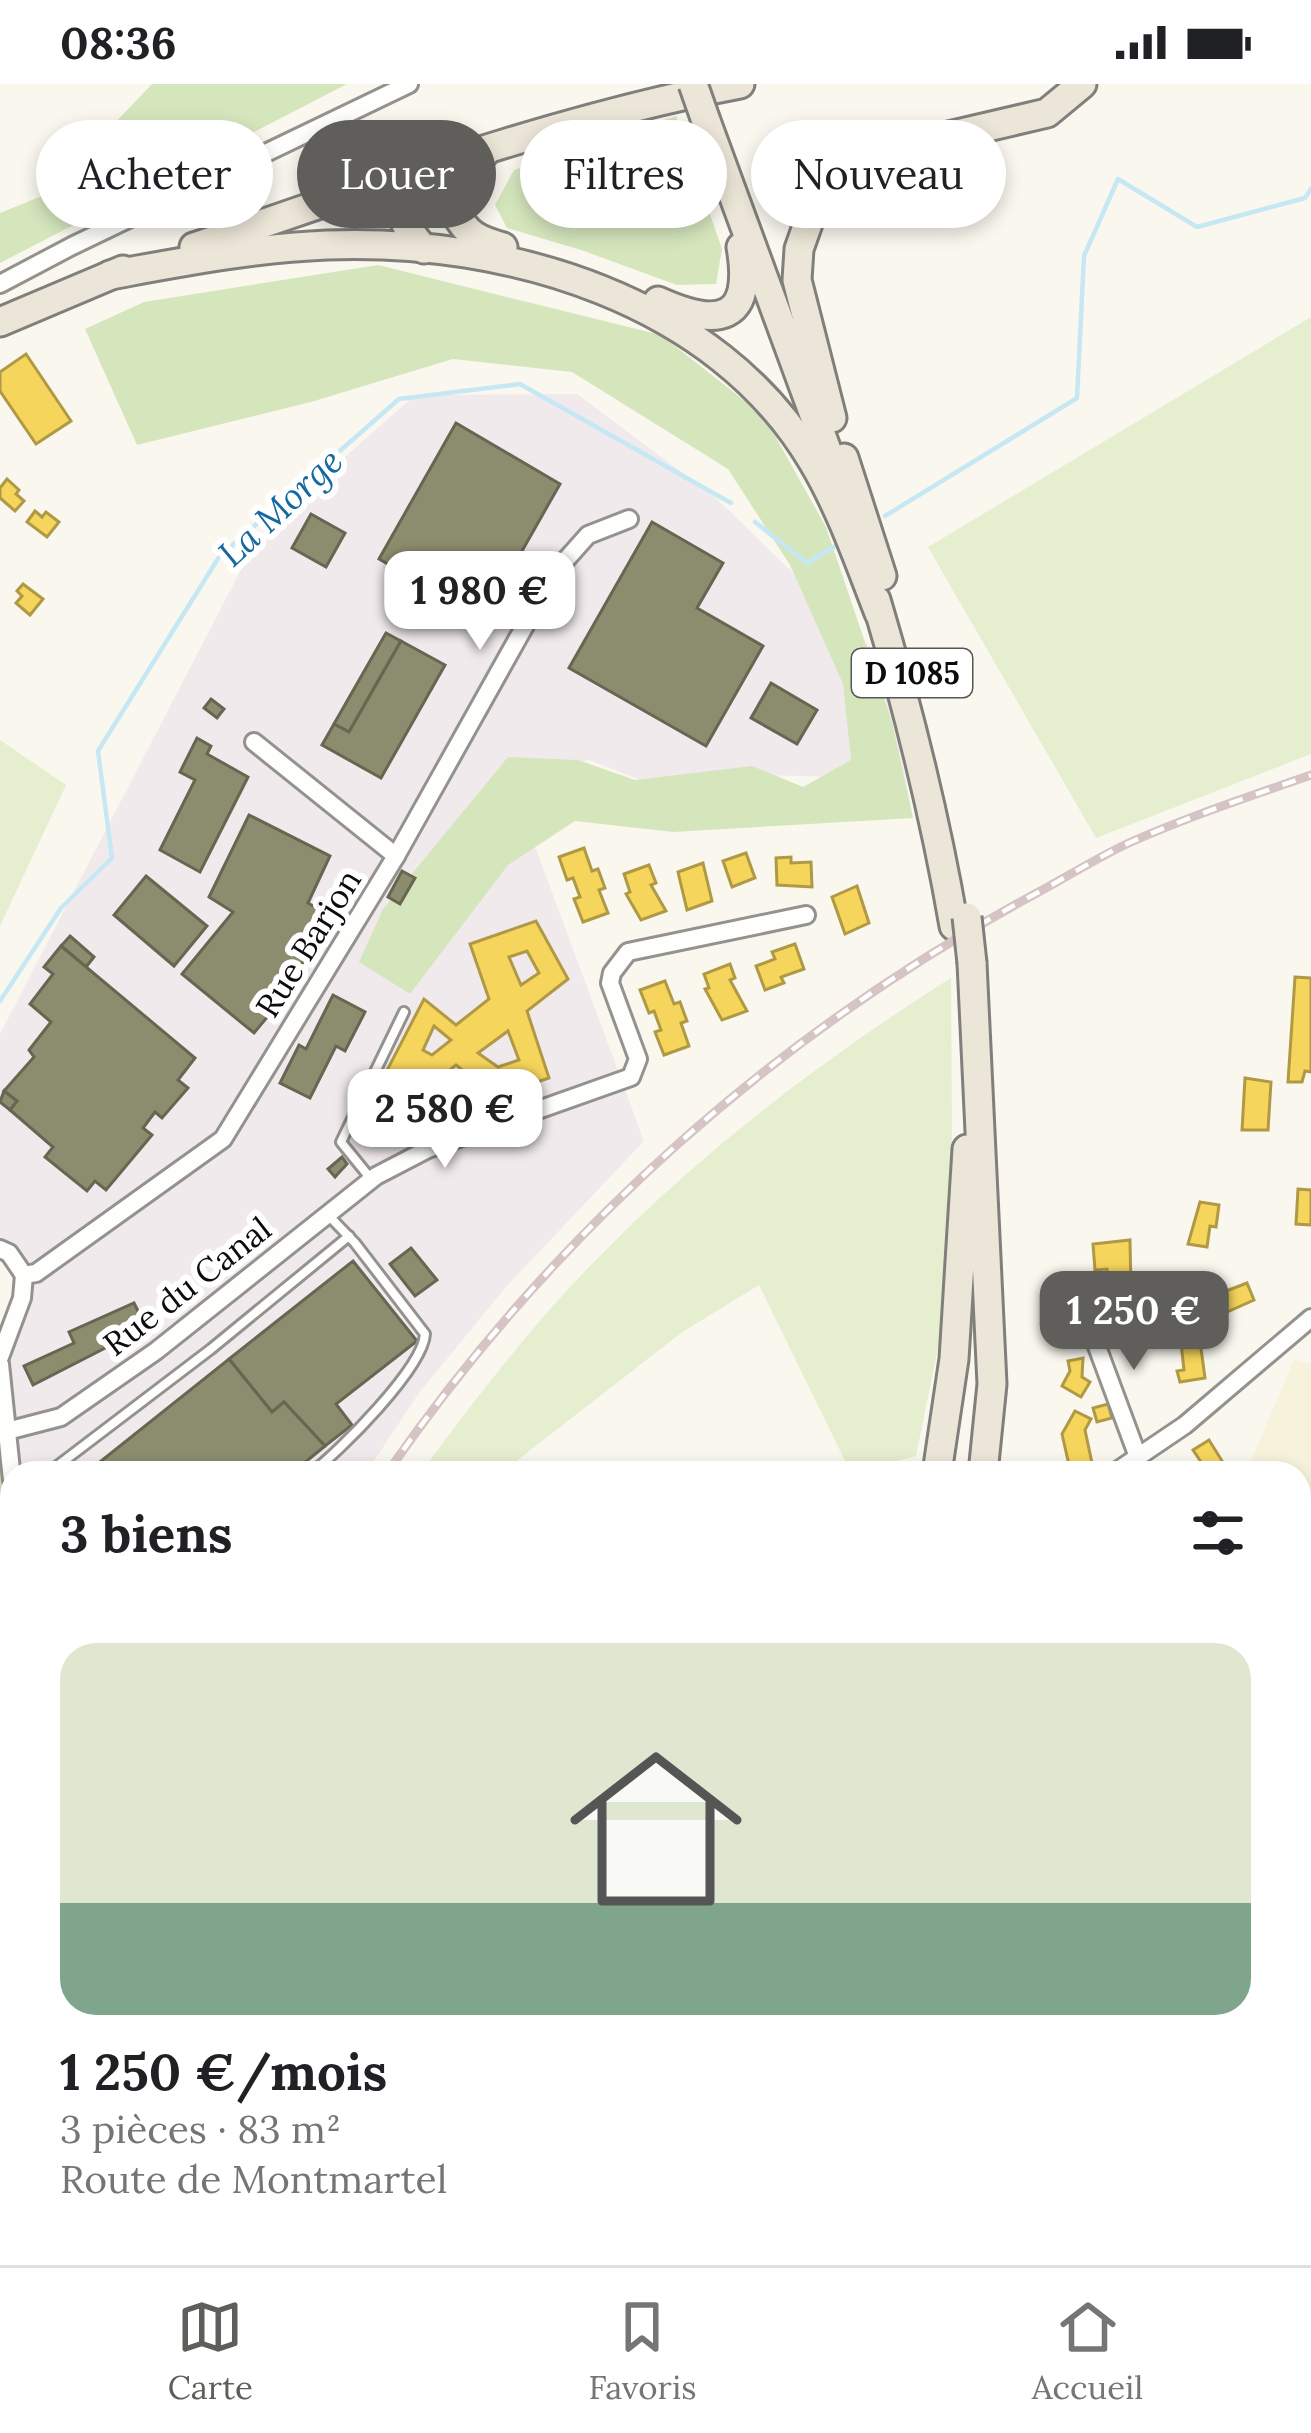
<!DOCTYPE html>
<html lang="fr">
<head>
<meta charset="utf-8">
<style>
  :root { --surface:#fff; --page:#f2f2f2; --text:#202124; --muted:#757577; --line:#e0e0e0; --accent:#5f5e5b }
  body { margin:0; font-family:Lora,serif; background:var(--page); color:var(--text); height:100vh; display:flex; flex-direction:column; font-size:45px; white-space:nowrap }
  * { box-sizing:border-box; margin:0 }
  p { font-size:39px; color:var(--muted) }
  .icon { flex:none; width:66px; height:66px; fill:none; stroke:currentColor; stroke-width:2; stroke-linecap:round; stroke-linejoin:round }
  .map { position:relative; flex:1; overflow:hidden }
  .drawer { position:absolute; left:0px; top:1377px; width:1311px; height:804px; display:flex; flex-direction:column; background:var(--surface); border-radius:36px 36px 0 0; box-shadow:0 6px 18px #0003 }
  .drawer>* { flex:none }
  .top-card { position:absolute; left:36px; top:36px; width:1239px; height:108px; display:flex; gap:24px }
  .price { position:absolute; translate:-50% -102px; padding:0 27px; border-radius:24px; background:#fff; color:#222; font-size:39px; line-height:78px; filter:drop-shadow(0 3px 6px #0008) }
  .price::after { content:''; position:absolute; left:50%; top:72px; width:36px; height:27px; margin-left:-18px; background:inherit; clip-path:polygon(0 0,100% 0,50% 100%) }
  .price.current { background:var(--accent); color:#fff }
  ul { padding:0; list-style:none }
  li { display:grid; align-content:center; gap:24px; height:636px; padding:0 60px }
  li span { display:grid; place-items:center; height:372px; border-radius:36px; color:#555 }
  li>.icon { margin-inline-start:auto }
  span .icon { width:216px; height:216px; fill:#fffc; stroke-width:1 }
  li b { font-size:51px }
  h2 { display:flex; justify-content:space-between; align-items:center; height:144px; padding:0 60px; font-size:51px }
  .tag { padding:0 42px; border-radius:54px; background:var(--surface); box-shadow:0 6px 18px #0003; font-size:42px; line-height:108px }
  .tag.current { background:var(--accent); color:#fff }
  .status { display:flex; justify-content:space-between; align-items:center; height:84px; padding:0 60px; background:var(--surface); direction:ltr }
  .status svg { height:33px; fill:currentColor }
  .menu { display:flex; justify-content:space-around; align-items:center; height:168px; border-top:3px solid var(--line); background:var(--surface); font-size:33px; color:var(--muted) }
  .menu a { display:grid; justify-items:center; gap:6px }
  .menu .current { color:var(--accent) }
  .map>svg:first-child { display:block }
  .industrial { fill:#f1eaed }
  .farmland { fill:#f7f2db }
  .green { fill:#e5efcf }
  .forest { fill:#d5e6bd }
  .homes { fill:#f6d55c; stroke:#b09944; stroke-width:3; fill-rule:evenodd }
  .industry { fill:#8c8c6e; stroke:#666651; stroke-width:3 }
  .lines { fill:none; stroke-linecap:round; stroke-linejoin:round }
  .stream { stroke:#c6e7f4; stroke-width:4.5 }
  .service-casing { stroke:#93928e; stroke-width:14 }
  .minor-casing { stroke:#93928e; stroke-width:22 }
  .tertiary-casing { stroke:#93928e; stroke-width:27 }
  .primary-casing { stroke:#807f7c; stroke-width:33 }
  .service { stroke:#fefefd; stroke-width:8 }
  .minor { stroke:#fefefd; stroke-width:16 }
  .tertiary { stroke:#fefefd; stroke-width:21 }
  .primary { stroke:#ece6d8; stroke-width:27 }
  .rail-casing { stroke:#d6c4c4; stroke-width:9 }
  .rail { stroke:#fff; stroke-width:4.5; stroke-dasharray:14; stroke-linecap:butt }
  .primary-bridge-casing { stroke:#807f7c; stroke-width:33; stroke-linecap:butt }
  .primary-bridge { stroke:#ece6d8; stroke-width:27 }
  .labels { text-anchor:middle; dominant-baseline:central; stroke-width:12; stroke-linejoin:round; paint-order:stroke }
  .shield { fill:#fff; stroke:#555; stroke-width:3 }
  .shield-label { font-size:30px; font-weight:bold; fill:#0c0c0c }
  .street-label { font-size:33px; fill:#0c0c0c; stroke:#fff }
  .water-label { font-size:36px; font-style:italic; fill:#16699d; stroke:#fff }
</style>
</head>
<body>
<div class="status"><b>08:36</b><svg viewBox="0 0 49 12"><path d="M0 12V9h3v3zM5 12V6h3v6zM10 12V3h3v9zM15 12V0h3v12zM26 1h20v11H26zM47 4h2v5h-2z"/></svg></div>
<div class="map">
<svg width="1311" height="2181" viewBox="0 0 1311 2181">
  <rect width="100%" height="100%" fill="#faf7ef"/>
  <path class="industrial" d="M577,310L716,414L884,577L913,734L870,694L762,691L661,704L589,676L540,685L512,700L644,1057L506,1203L419,1309L366,1389H12L0,1280L24,1191L0,1165V950L261,447L415,311Z"/>
  <path class="farmland" d="M1294,1275L1311,1280V2023L1299,2018V1389H1246Z"/>
  <g class="green">
    <path d="M1311,233V670L1096,754L928,463Z"/>
    <path d="M0,656L66,701L0,842Z"/>
    <path d="M951,894L953,1190L916,1372L851,1389L759,1201L681,1249L501,1389L421,1388C462,1333 505,1276 551,1224C666,1095 805,986 951,894Z"/>
  </g>
  <g class="forest">
    <path d="M152,0H347L0,179V129L47,110Z"/>
    <path d="M676,32L722,165L716,200L677,201L581,166L507,144L495,121L514,86Z"/>
    <path d="M378,181L661,251L764,332L826,443L892,638L913,734L673,748L575,737L508,781L410,910L359,878L383,825L508,673L578,676L635,696L752,682L803,703L851,676L843,600L790,481L728,385L572,288L453,275L311,318L137,361L85,245L144,218Z"/>
    <path d="M0,1380L12,1469V1653L10,1665L0,1675Z"/>
  </g>
  <g class="homes">
    <path d="M26,270L71,337L36,360L0,307V288Z"/>
    <path d="M7,395L19,406L16,410L24,417L15,427L0,414V404Z"/>
    <path d="M35,427L42,433L46,428L59,438L47,453L27,438Z"/>
    <path d="M23,500L43,515L30,531L16,519L22,512L17,507Z"/>
    <path d="M584,764L592,787L598,785L605,804L599,806L608,829L583,838L574,815L580,813L573,794L567,796L559,773Z"/>
    <path d="M746,769L755,794L732,803L723,777Z"/>
    <path d="M791,773V779L811,778L812,803L777,801L776,774Z"/>
    <path d="M703,779L712,817L687,826L678,788Z"/>
    <path d="M649,781L656,799L651,801L666,827L641,836L626,810L630,808L624,790Z"/>
    <path d="M857,802L869,839L845,850L832,813Z"/>
    <path d="M536,837L568,895L527,927L549,994L495,1012L456,981L404,1023L383,994L424,915L456,941L489,915L470,860ZM527,867L539,889L521,901L509,873ZM434,942L451,956L432,971L423,966ZM508,947L519,976L498,983L478,969Z"/>
    <path d="M795,860L804,885L781,893L784,899L765,906L756,882L775,875L772,868Z"/>
    <path d="M730,880L735,894L730,896L747,927L722,936L705,905L709,904L704,890Z"/>
    <path d="M1295,893L1311,894V988L1305,987L1302,998H1288Z"/>
    <path d="M665,897L674,920L680,918L687,937L681,939L689,962L664,971L655,948L661,946L654,927L649,929L640,906Z"/>
    <path d="M1245,994L1271,998L1268,1046H1242Z"/>
    <path d="M1298,1105L1311,1106V1141L1296,1140Z"/>
    <path d="M1200,1118L1219,1121L1216,1143L1210,1142L1207,1163L1188,1160Z"/>
    <path d="M1130,1156L1131,1206L1110,1208L1107,1185L1095,1186L1093,1160Z"/>
    <path d="M1247,1199L1254,1216L1227,1228L1221,1209Z"/>
    <path d="M1200,1257L1205,1294L1180,1298L1177,1287L1184,1286L1181,1259Z"/>
    <path d="M1083,1274L1082,1293L1090,1298L1081,1313L1062,1302L1070,1287L1068,1277Z"/>
    <path d="M1108,1320L1112,1334L1097,1338L1093,1324Z"/>
    <path d="M1075,1327L1091,1335L1085,1346L1092,1379L1081,1389H1064L1069,1381L1062,1350Z"/>
    <path d="M1209,1356L1224,1380L1211,1389H1199L1196,1385L1203,1381L1193,1366Z"/>
    <path d="M0,1823L12,1829L7,1856L0,1853Z"/>
    <path d="M9,1888L12,1889V1944L0,1938V1909Z"/>
    <path d="M9,2008L12,2010V2039L0,2034Z"/>
    <path d="M0,2133L11,2138L0,2165Z"/>
    <path d="M208,2169H230L234,2181H212Z"/>
    <path d="M311,2169H326L331,2173L327,2181H307Z"/>
    <path d="M370,2169H403L394,2181L369,2172Z"/>
    <path d="M442,2169H453L463,2174L460,2181H437Z"/>
  </g>
  <g class="industry">
    <path d="M456,339L560,400L484,534L450,515L454,509L417,488L414,495L379,475Z"/>
    <path d="M311,430L345,449L326,483L292,464Z"/>
    <path d="M652,438L723,479L697,524L763,562L706,662L569,584Z"/>
    <path d="M386,549L401,557L349,648L334,640Z"/>
    <path d="M401,557L445,581L381,694L322,661L334,640L349,648Z"/>
    <path d="M771,599L817,626L797,660L751,634Z"/>
    <path d="M211,615L224,625L217,634L204,624Z"/>
    <path d="M197,654L211,662L207,670L248,693L200,788L160,766L195,696L180,688Z"/>
    <path d="M249,731L330,772L308,819L327,830L288,908L254,949L182,890L233,828L209,813Z"/>
    <path d="M402,787L415,794L400,820L388,813Z"/>
    <path d="M146,792L207,842L174,882L114,831Z"/>
    <path d="M70,852L94,873L86,883L61,862Z"/>
    <path d="M61,862L195,974L178,996L188,1004L162,1034L155,1028L143,1044L152,1051L106,1106L95,1097L87,1107L45,1073L53,1063L10,1026L17,1017L4,1007L34,973L29,966L51,938L30,920L53,890L44,883Z"/>
    <path d="M333,911L365,928L345,967L336,962L310,1014L280,999L299,961L306,965Z"/>
    <path d="M4,1007L17,1017L10,1026L0,1018Z"/>
    <path d="M342,1073L347,1080L335,1093L328,1085Z"/>
    <path d="M411,1164L437,1196L415,1212L390,1180Z"/>
    <path d="M353,1177L417,1257L336,1320L352,1341L325,1362L284,1318L272,1328L229,1275Z"/>
    <path d="M134,1219L146,1243L33,1301L24,1282L74,1259L69,1248Z"/>
    <path d="M229,1275L272,1328L284,1318L325,1362L292,1389H86Z"/>
  </g>
  <g class="lines">
    <g class="stream">
      <path d="M885,432L1077,314L1084,172L1118,95L1197,143L1305,114L1311,105"/>
      <path d="M755,438L807,479L840,459"/>
      <path d="M0,917L61,824L112,774L98,667L219,473L399,315L520,300L731,419"/>
    </g>
    <g class="service-casing">
      <g id="service">
        <path d="M371,1095L341,1058L404,928"/>
        <path d="M48,1389L211,1265L349,1152"/>
        <path d="M311,1389C340,1367 423,1284 425,1250L355,1159L330,1133"/>
        <path d="M1103,2169L1138,2181"/>
        <path d="M474,2181L479,2169"/>
      </g>
    </g>
    <g class="minor-casing">
      <g id="minor">
        <path d="M0,200L72,162L409,0"/>
        <path d="M254,658L396,772"/>
        <path d="M0,1165L9,1169L24,1191"/>
        <path d="M24,1191L36,1189L223,1055L396,772L555,488L588,451L629,435"/>
        <path d="M0,1273L22,1214L24,1191"/>
        <path d="M0,1280L12,1396"/>
        <path d="M7,1347L61,1333L156,1267L376,1092L428,1065L631,993L638,975L610,899L612,889L628,868L806,831"/>
        <path d="M1138,1373L1092,1249L1150,1211"/>
        <path d="M1114,1389L1185,1341L1311,1234"/>
        <path d="M0,1803L12,1809"/>
        <path d="M0,1981L12,1986"/>
        <path d="M266,2169L271,2181"/>
      </g>
    </g>
    <g class="tertiary-casing">
      <g id="tertiary">
        <path d="M0,1706L12,1690"/>
        <path d="M1299,2038L1311,2044"/>
        <path d="M609,2181L614,2169"/>
      </g>
    </g>
    <g class="primary-casing">
      <g id="primary">
        <path d="M706,37L839,399"/>
        <path d="M486,67L466,92L455,128C467,151 478,156 503,163"/>
        <path d="M405,92C394,124 402,140 424,165"/>
        <path d="M194,163C372,103 555,35 740,0"/>
        <path d="M110,191C182,178 253,164 327,161C506,154 717,215 813,378C841,425 859,478 879,529"/>
        <path d="M658,217C718,244 754,238 741,163"/>
        <path d="M0,238L123,186"/>
        <path d="M832,334L797,196L799,165L811,131L843,94L893,65L1047,29L1082,0"/>
        <path d="M844,374L882,492"/>
        <path d="M876,516C908,624 935,731 954,842"/>
        <path d="M972,879L992,1300L983,1389"/>
        <path d="M937,1389L954,1275L967,1065"/>
        <path d="M636,2181L641,2169"/>
        <path d="M700,2181L707,2169"/>
      </g>
    </g>
    <use href="#service" class="service"/>
    <use href="#minor" class="minor"/>
    <use href="#tertiary" class="tertiary"/>
    <use href="#primary" class="primary"/>
    <g class="rail-casing">
      <g id="rail">
        <path d="M387,1389C554,1148 776,949 1035,810C1067,793 1098,773 1131,758C1190,732 1251,712 1311,691"/>
        <path d="M88,2181L89,2169"/>
      </g>
    </g>
    <use href="#rail" class="rail"/>
    <g class="primary-bridge-casing">
      <g id="primary-bridge">
        <path d="M693,0L706,37"/>
        <path d="M967,833L972,879"/>
      </g>
    </g>
    <use href="#primary-bridge" class="primary-bridge"/>
  </g>
  <g class="labels">
    <rect class="shield" x="852" y="565" width="120" height="48" rx="9"/>
    <g class="shield-label">
      <text x="912" y="589">D 1085</text>
    </g>
    <g class="street-label">
      <text transform="translate(308 859) rotate(-58)">Rue Barjon</text>
      <text transform="translate(187 1202) rotate(-38)">Rue du Canal</text>
    </g>
    <g class="water-label">
      <text transform="translate(280 423) rotate(-43)">La Morge</text>
    </g>
  </g>
</svg>
<b class="price" style="left:480px;top:569px">1 980 €</b>
<b class="price" style="left:445px;top:1087px">2 580 €</b>
<b class="price current" style="left:1134px;top:1289px">1 250 €</b>
<div class="top-card">
<a class="tag">Acheter</a>
<a class="tag current">Louer</a>
<a class="tag">Filtres</a>
<a class="tag">Nouveau</a>
</div>
<section class="drawer">
<h2>3 biens<svg class="icon" aria-label="filters" viewBox="0 0 24 24"><path d="M4 7h16M4 17h16"/><circle cx="9" cy="7" r="2"/><circle cx="15" cy="17" r="2"/></svg></h2>
<ul>
<li><span style="background:linear-gradient(#dfe7d0 70%,#7fa58c 0)"><svg class="icon" aria-label="home" viewBox="0 0 24 24"><path d="M3 11l9-7 9 7M6 9v11h12V9"/></svg></span><div><b>1 250 €/mois</b><p>3 pièces · 83 m²</p><p>Route de Montmartel</p></div></li>
</ul>
</section>
</div>
<nav class="menu">
<a class="current"><svg class="icon" aria-label="map" viewBox="0 0 24 24"><path d="M3 6l6-2 6 2 6-2v14l-6 2-6-2-6 2zM9 4v14M15 6v14"/></svg>Carte</a>
<a><svg class="icon" aria-label="saved" viewBox="0 0 24 24"><path d="M7 4h10v16l-5-4-5 4z"/></svg>Favoris</a>
<a><svg class="icon" aria-label="home" viewBox="0 0 24 24"><path d="M3 11l9-7 9 7M6 9v11h12V9"/></svg>Accueil</a>
</nav>
</body>
</html>
